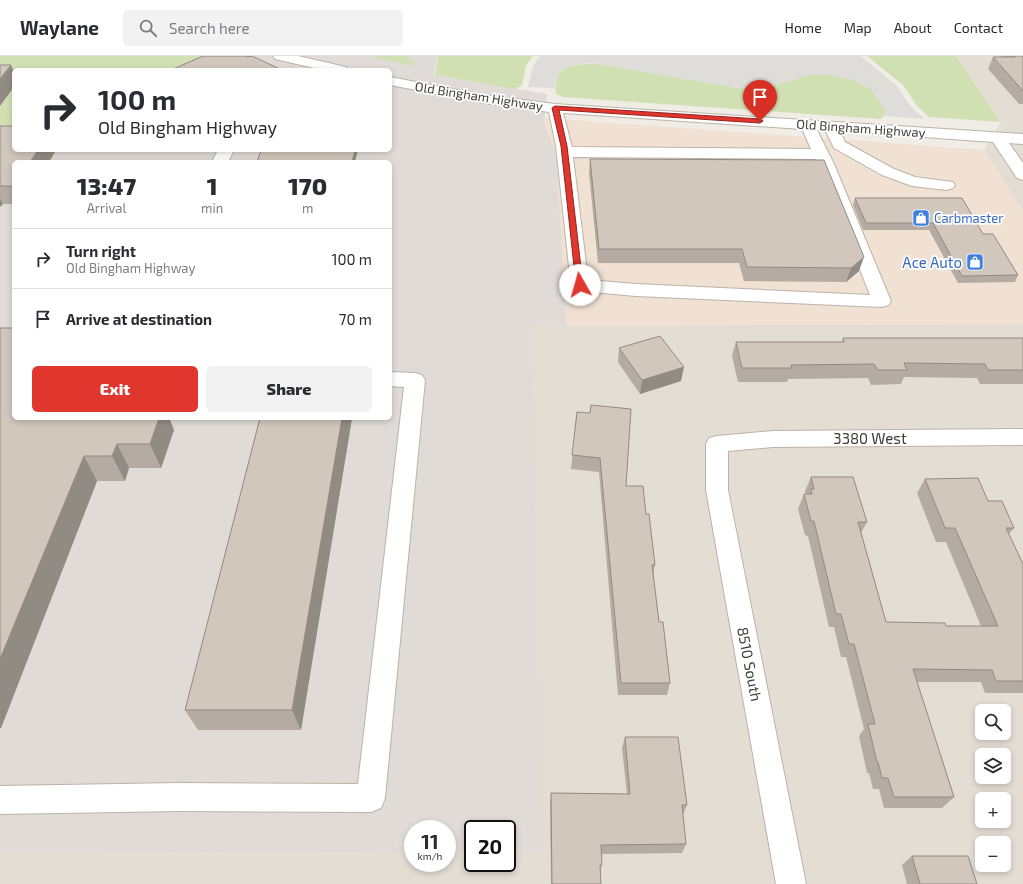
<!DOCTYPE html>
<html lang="en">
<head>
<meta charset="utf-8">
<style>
	:root { --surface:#fff; --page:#f2f2f3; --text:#2b2b33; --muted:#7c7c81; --line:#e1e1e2; --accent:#e0362d }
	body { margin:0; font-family:"Exo 2",sans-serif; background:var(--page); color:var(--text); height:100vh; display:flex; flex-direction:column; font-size:15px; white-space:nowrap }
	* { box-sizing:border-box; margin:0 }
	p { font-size:13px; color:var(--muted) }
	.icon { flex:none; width:22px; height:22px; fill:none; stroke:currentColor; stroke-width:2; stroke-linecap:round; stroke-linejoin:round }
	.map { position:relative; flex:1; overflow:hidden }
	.sheet { position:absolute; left:12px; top:104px; width:380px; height:260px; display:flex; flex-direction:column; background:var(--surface); border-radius:6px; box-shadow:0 2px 6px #0003 }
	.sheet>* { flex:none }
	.guide { position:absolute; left:12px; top:12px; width:380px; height:84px; border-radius:6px; box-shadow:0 2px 6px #0003; background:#fff; color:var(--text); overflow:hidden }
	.tools { position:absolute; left:975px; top:648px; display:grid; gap:8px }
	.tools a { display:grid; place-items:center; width:36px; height:36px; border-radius:6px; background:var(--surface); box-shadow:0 2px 6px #0003; font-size:20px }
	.speed { position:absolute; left:404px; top:764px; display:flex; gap:8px; font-size:20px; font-weight:700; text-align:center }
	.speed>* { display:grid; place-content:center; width:52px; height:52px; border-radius:50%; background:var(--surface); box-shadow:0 2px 6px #0003; line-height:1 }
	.speed small { font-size:10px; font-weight:400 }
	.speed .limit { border:2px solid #111; border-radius:6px; background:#fff; color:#111 }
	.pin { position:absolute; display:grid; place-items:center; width:34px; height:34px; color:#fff; margin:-41px -17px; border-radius:50% 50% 50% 0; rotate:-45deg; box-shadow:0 0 4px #0007 }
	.pin .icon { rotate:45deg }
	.me { position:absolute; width:44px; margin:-22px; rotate:353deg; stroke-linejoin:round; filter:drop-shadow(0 0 3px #0008) }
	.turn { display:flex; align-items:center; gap:14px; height:84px; padding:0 20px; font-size:18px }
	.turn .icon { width:52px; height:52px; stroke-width:2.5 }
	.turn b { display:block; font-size:28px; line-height:34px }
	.eta { display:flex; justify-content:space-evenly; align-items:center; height:68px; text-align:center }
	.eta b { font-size:24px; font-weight:800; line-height:28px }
	.cta { display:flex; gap:8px; margin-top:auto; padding:8px 20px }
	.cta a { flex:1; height:46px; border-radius:6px; background:var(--accent); color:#fff; font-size:16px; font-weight:800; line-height:46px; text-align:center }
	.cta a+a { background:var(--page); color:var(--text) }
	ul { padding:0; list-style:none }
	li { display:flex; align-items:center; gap:12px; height:60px; padding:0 20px; border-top:1px solid var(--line) }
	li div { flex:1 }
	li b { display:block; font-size:15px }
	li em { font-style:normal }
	header { display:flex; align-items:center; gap:24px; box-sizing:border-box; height:56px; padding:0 20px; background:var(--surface); border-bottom:1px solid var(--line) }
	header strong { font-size:19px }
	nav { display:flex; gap:22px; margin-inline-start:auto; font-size:14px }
	.search { width:280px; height:36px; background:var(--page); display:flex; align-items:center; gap:10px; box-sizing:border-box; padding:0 14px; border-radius:6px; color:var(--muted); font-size:15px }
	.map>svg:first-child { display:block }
	.residential { fill:#e4ddd4; fill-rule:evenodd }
	.commercial { fill:#f0e1d3 }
	.industrial { fill:#e0dbd7; fill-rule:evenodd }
	.green { fill:#d0e0b3 }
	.parking { fill:#dfddda }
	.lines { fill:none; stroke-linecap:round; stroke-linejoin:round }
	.minor-casing { stroke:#bbb3a9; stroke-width:2 }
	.minor { fill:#fff; fill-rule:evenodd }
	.wall { fill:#b4aba2 }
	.shaded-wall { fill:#928b84 }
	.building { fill:#d1c7bc; stroke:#928b84 }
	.route { fill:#e0362d; stroke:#92231d }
	.labels { text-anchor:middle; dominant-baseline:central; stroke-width:3.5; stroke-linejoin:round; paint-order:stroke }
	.far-street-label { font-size:13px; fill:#423c36; stroke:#fff }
	.far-shop-label { font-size:13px; fill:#366cbe; stroke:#fff; text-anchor:start }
	.shop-label { font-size:15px; fill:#366cbe; stroke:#fff; text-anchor:end }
	.street-label { font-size:15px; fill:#423c36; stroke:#fff }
</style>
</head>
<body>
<header>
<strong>Waylane</strong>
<div class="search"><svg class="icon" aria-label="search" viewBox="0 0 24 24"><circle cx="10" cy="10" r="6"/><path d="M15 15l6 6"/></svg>Search here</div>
<nav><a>Home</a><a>Map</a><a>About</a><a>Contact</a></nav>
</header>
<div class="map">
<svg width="1023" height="828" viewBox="0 0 1023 828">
	<rect width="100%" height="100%" fill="#f0ece6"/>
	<g class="residential">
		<path d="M 956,0 L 1023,0 L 1023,155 L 984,94 L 1001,66 Z"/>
		<path d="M 1023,268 L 1023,828 L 0,828 L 0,797 L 413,796 L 413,807 L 447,807 L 447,796 L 473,796 L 473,807 L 507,807 L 507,796 L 542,796 L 531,270 ZM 982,655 L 1004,655 L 1004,677 L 982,677 ZM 982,699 L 1004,699 L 1004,721 L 982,721 ZM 982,743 L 1004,743 L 1004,765 L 982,765 ZM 982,787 L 1004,787 L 1004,809 L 982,809 Z"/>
	</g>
	<path class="commercial" d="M 544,62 L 984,94 L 1023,155 L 1023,268 L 566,270 L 557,106 L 544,66 Z"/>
	<path class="industrial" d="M 0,0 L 437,0 L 434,19 L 547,38 L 544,67 L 553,90 L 557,106 L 566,270 L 531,270 L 543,796 L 507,796 L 507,773 L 473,773 L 473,796 L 447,796 L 447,773 L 413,773 L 413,796 L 0,797 ZM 14,14 L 390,14 L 390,94 L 14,94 ZM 14,106 L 390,106 L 390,362 L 14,362 Z"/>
	<g class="green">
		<path d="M 0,0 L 221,0 L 200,14 L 14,14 L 14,24 L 0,25 Z"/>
		<path d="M 376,0 L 405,0 L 416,6 L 413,10 L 374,2 Z"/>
		<path d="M 438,0 L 533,0 L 526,9 L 522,29 L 516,33 L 435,19 Z"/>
		<path d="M 867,0 L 956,0 L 1001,66 L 929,61 L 918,51 L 903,29 Z"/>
		<path d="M 585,8 L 598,8 L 756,35 L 802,21 L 810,19 L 831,19 L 854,24 L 870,32 L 886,55 L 884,60 L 880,63 L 563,41 L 556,38 C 555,35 556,32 556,29 C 558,11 569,10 585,8 Z"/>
		<path d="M 14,31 L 14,80 L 0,72 L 0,51 Z"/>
	</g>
	<path class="parking" d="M 540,0 L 861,0 L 896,29 L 911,51 L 925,63 L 884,60 L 886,55 L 870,32 L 854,24 L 831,19 L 810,19 L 802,21 L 756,35 L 592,7 L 576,9 L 563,13 L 557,21 L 555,32 L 528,31 L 533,10 Z"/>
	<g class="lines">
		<defs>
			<g id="minor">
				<path d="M 273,0 L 298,0 L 346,11 L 348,14 L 323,14 L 275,3 Z"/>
				<path d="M 390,21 L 484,39 L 555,48 L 1023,78 L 1023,88 L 1009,87 L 1023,107 L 1023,124 L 1017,122 L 993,86 L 840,75 L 845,86 L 894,113 L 915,121 L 953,126 L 955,129 L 953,132 L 947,134 L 912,130 L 882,119 L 834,92 L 825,74 L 817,74 L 834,108 L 891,245 L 889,249 L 882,251 L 636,240 L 580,235 L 574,233 L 571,229 L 556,90 L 549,56 L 484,47 L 390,29 ZM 563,57 L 802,73 L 811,93 L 572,91 ZM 573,101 L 816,103 L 870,239 L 636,228 L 588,224 Z"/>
				<path d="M 218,94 L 234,94 L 228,106 L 212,106 Z"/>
				<path d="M 390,316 L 415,317 L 422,319 L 425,324 L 385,742 L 381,752 L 371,756 L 180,755 L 0,758 L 0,730 L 180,727 L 358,728 L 404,331 L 390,330 Z"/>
				<path d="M 1023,373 L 1023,389 L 773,391 L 728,395 L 728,434 L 806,828 L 776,828 L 706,434 L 706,388 L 709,382 L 717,380 L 773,375 Z"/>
			</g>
		</defs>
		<use href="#minor" class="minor-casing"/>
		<use href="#minor" class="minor"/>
	</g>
	<g class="wall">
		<path d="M 1001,0 L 1023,0 L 1023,48 L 1019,48 L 988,13 L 993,1 L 1002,1 Z"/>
		<path d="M 0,70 L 14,94 L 56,94 L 49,106 L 14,106 L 14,148 L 3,148 L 0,151 Z"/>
		<path d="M 590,103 L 859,215 L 846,226 L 744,225 L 739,207 L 598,207 L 589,117 Z"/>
		<path d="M 855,142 L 983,178 L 1018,219 L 1015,226 L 958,227 L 929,174 L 863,174 L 853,149 Z"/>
		<path d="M 0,272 L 14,362 L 169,362 L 174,374 L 161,412 L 129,412 L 125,425 L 97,425 L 1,672 L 0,672 Z"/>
		<path d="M 843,282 L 1023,282 L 1023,328 L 980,328 L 977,322 L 904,321 L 901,328 L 871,329 L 868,322 L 788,323 L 787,326 L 738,326 L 732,300 L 736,286 L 842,286 Z"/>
		<path d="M 619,292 L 681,325 L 640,338 L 618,306 Z"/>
		<path d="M 577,356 L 626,430 L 646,458 L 655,509 L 653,519 L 659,566 L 670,627 L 667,639 L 618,639 L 599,416 L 571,413 Z"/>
		<path d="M 260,362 L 352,362 L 301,674 L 198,674 L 185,654 Z"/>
		<path d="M 811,421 L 867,466 L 861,477 L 886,566 L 946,570 L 981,570 L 946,486 L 936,486 L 917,437 L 925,423 L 988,445 L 1014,472 L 1009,478 L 1023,508 L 1023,637 L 985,637 L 981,626 L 917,626 L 954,741 L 942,752 L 884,752 L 879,733 L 873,733 L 869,717 L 867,717 L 859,680 L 864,673 L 846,601 L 841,601 L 834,571 L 829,571 L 808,480 L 805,479 L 798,453 L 804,438 L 806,438 L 805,435 Z"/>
		<path d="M 625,681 L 687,749 L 683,759 L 686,788 L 682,797 L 601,798 L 602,809 L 600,816 L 601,828 L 551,828 L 550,747 L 551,737 L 627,738 L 622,692 Z"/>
		<path d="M 912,800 L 977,828 L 907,828 L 902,809 Z"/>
	</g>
	<g class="shaded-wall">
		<path d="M 11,9 L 14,16 L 14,31 L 0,50 L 0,23 Z"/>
		<path d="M 38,94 L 56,94 L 49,106 L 30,106 Z"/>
		<path d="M 355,94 L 358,94 L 355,106 L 352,106 Z"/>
		<path d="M 0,143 L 3,148 L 0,151 Z"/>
		<path d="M 864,201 L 859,215 L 846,226 L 851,212 Z"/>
		<path d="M 684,311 L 681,325 L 640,338 L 642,324 Z"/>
		<path d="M 159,362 L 169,362 L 174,374 L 161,412 L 150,388 Z"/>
		<path d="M 342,362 L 352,362 L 301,674 L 292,654 Z"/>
		<path d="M 117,388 L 129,412 L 125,425 L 112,400 Z"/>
		<path d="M 84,400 L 97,425 L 1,672 L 0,672 L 0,603 Z"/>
	</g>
	<g class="building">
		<path d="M 203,0 L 246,0 L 247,1 L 252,0 L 282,14 L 171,14 Z"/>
		<path d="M 1014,0 L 1023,0 L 1023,35 L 993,1 L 1015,1 Z"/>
		<path d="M 0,9 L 11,9 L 0,23 Z"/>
		<path d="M 0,70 L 14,70 L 14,94 L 38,94 L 30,106 L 14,106 L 14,130 L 0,130 Z"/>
		<path d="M 261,94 L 355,94 L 352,106 L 257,106 Z"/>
		<path d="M 590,103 L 824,104 L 864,201 L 851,212 L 747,211 L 742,193 L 599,193 Z"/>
		<path d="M 855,142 L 962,142 L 983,178 L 993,178 L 1018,219 L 962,220 L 933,167 L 866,167 Z"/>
		<path d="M 0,272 L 14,272 L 14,362 L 159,362 L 150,388 L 117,388 L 112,400 L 84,400 L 0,603 Z"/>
		<path d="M 660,280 L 684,311 L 642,324 L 619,292 Z"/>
		<path d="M 843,282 L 1023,282 L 1023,314 L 988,314 L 985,308 L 904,307 L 907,314 L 878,314 L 874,308 L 791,309 L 792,312 L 742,312 L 736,286 L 844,286 Z"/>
		<path d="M 591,349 L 631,353 L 626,430 L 643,430 L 646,458 L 649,458 L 655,509 L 652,509 L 659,566 L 663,566 L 670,627 L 621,627 L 600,402 L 572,399 L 577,356 L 590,357 Z"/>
		<path d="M 260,362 L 342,362 L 292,654 L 185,654 Z"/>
		<path d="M 811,421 L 853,421 L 867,466 L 858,466 L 886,566 L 945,567 L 946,570 L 998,570 L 955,472 L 945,472 L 925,423 L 978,422 L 988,445 L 1002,445 L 1014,472 L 1006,472 L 1023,508 L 1023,625 L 996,625 L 992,614 L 913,613 L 954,741 L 894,741 L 888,722 L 882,722 L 878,706 L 877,706 L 868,668 L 875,668 L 854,588 L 849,588 L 841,558 L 836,558 L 814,465 L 811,465 L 804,438 L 812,438 L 811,433 L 814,433 Z"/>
		<path d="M 625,681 L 678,681 L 687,749 L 682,749 L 686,788 L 601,789 L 602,809 L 600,809 L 601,828 L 552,828 L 551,737 L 630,738 Z"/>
		<path d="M 912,800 L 968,800 L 977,828 L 920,828 Z"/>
	</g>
	<path class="route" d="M 555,50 L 760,63 L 763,65 L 760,67 L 559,54 L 567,90 L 583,229 L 580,231 L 576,229 L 561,90 L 552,52 Z"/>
	<defs>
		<symbol id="shop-square" viewBox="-11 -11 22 22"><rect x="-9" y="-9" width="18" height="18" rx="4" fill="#3f7fe0" stroke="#fff"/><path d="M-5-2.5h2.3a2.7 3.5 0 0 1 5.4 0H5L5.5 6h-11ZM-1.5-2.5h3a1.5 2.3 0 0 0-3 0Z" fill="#fff"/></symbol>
	</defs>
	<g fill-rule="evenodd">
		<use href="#shop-square" x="911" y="152" width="20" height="20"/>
		<use href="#shop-square" x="965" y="196" width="20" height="20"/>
	</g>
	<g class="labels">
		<g class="far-street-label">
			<text transform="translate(479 40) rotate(9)">Old Bingham Highway</text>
			<text transform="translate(861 72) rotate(4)">Old Bingham Highway</text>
		</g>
		<g class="far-shop-label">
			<text x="934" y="162">Carbmaster</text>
		</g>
		<g class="shop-label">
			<text x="962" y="206">Ace Auto</text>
		</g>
		<g class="street-label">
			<text x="870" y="382">3380 West</text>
			<text transform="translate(750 608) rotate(79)">8510 South</text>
		</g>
	</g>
</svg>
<div class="tools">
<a><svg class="icon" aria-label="search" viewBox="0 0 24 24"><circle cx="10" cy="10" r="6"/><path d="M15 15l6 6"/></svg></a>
<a><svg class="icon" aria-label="layers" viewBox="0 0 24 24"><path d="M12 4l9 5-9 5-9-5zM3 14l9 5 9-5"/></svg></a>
<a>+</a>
<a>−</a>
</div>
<div class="speed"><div>11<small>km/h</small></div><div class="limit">20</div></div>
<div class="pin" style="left:760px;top:65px;background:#d93025"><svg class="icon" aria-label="arrive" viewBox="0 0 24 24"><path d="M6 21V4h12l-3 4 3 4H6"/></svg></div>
<svg class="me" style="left:580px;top:229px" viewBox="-20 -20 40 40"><circle r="19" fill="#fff"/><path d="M0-13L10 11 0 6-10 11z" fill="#e0362d"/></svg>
<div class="guide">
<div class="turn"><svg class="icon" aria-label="right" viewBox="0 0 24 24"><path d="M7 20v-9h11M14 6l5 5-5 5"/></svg><div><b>100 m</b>Old Bingham Highway</div></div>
</div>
<section class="sheet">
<div class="eta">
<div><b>13:47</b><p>Arrival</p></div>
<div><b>1</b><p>min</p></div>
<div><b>170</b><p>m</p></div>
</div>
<ul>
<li><svg class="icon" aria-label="right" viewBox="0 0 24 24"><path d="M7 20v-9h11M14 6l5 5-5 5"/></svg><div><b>Turn right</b><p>Old Bingham Highway</p></div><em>100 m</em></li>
<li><svg class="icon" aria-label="arrive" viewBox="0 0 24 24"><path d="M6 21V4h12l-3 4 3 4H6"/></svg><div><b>Arrive at destination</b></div><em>70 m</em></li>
</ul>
<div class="cta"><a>Exit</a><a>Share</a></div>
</section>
</div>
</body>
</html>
